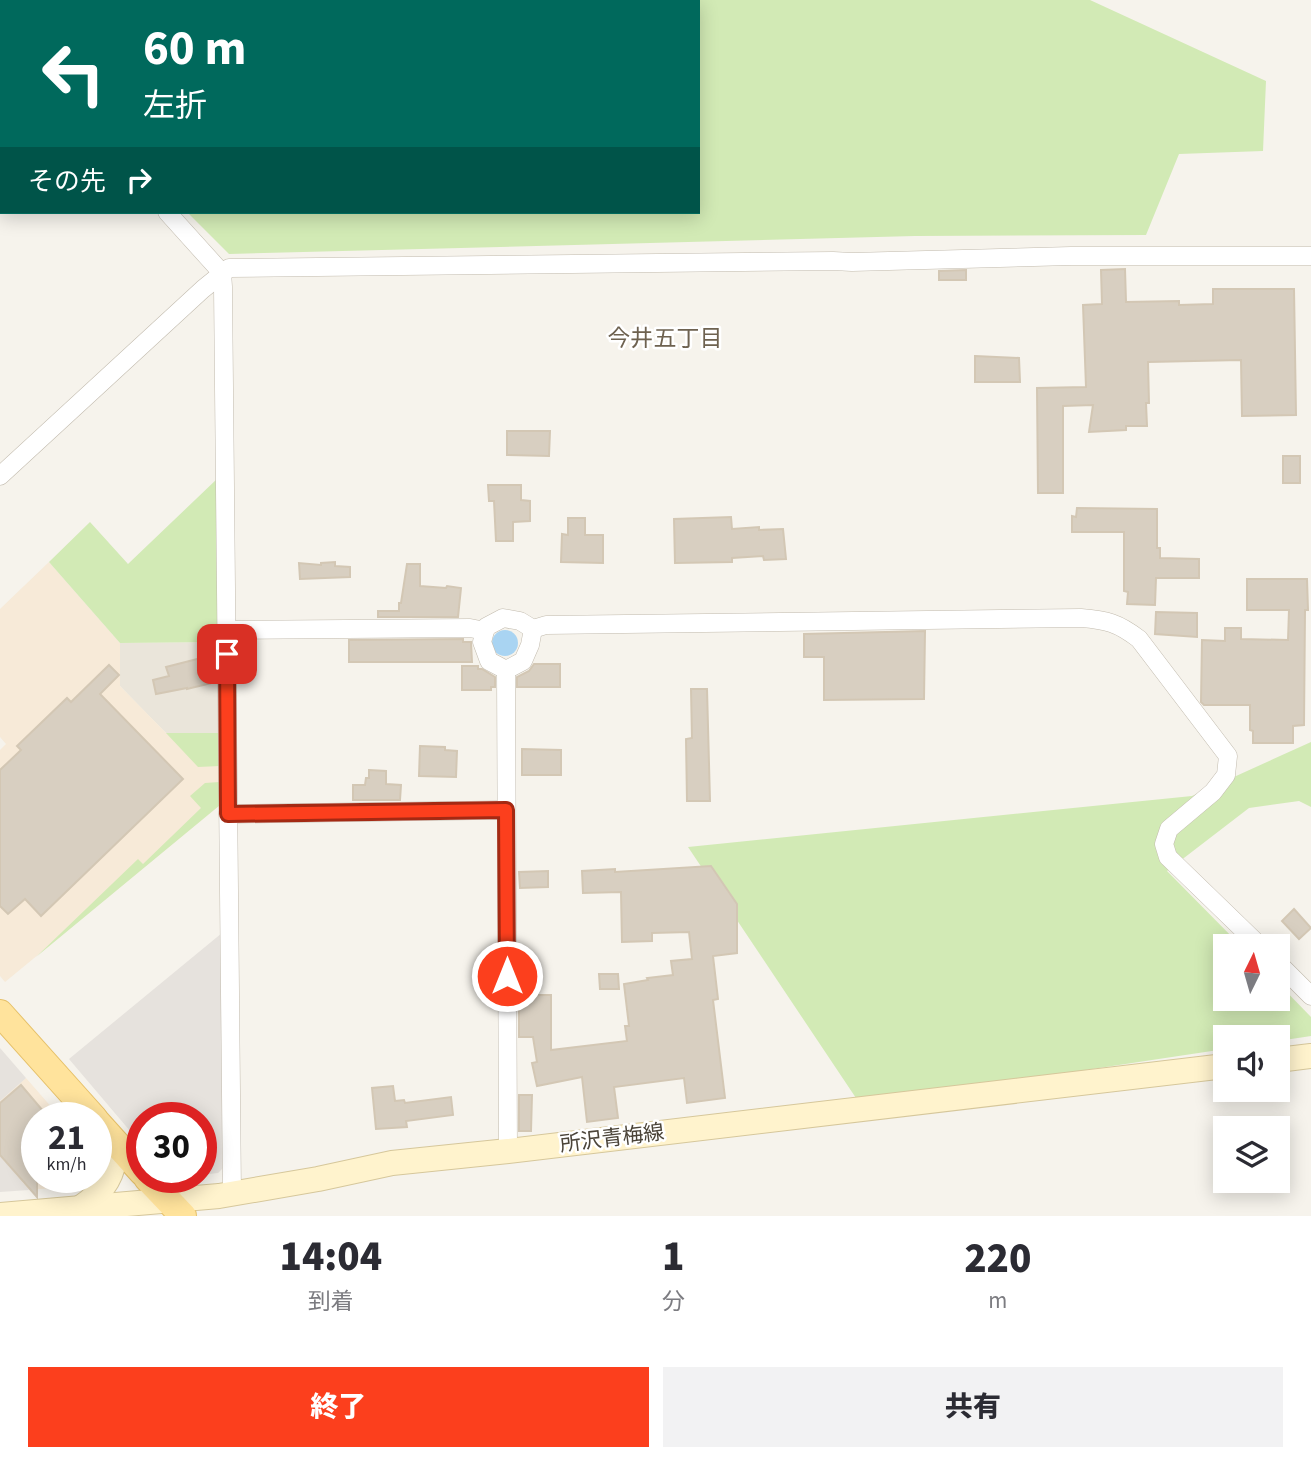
<!DOCTYPE html>
<html lang="ja">
<head>
<meta charset="utf-8">
<style>
	:root { --surface:#fff; --page:#f2f2f3; --text:#2b2b33; --muted:#7c7c81; --accent:#fc3f1d }
	body { margin:0; font-family:"Source Sans 3","Noto Sans JP",sans-serif; background:var(--page); color:var(--text); height:100vh; display:flex; flex-direction:column; font-size:26px; white-space:nowrap }
	* { box-sizing:border-box; margin:0 }
	p { font-size:23px; color:var(--muted) }
	.icon { flex:none; width:38px; height:38px; fill:none; stroke:currentColor; stroke-width:2; stroke-linecap:round; stroke-linejoin:round }
	.map { position:relative; height:1216px; overflow:hidden }
	.panel { display:flex; flex-direction:column; background:var(--surface); flex:1 }
	.panel>* { flex:none }
	.guide { position:absolute; left:0px; top:0px; width:700px; height:214px; box-shadow:0 4px 18px #0003; background:#00695c; color:#fff; overflow:hidden }
	.needle { width:46px; rotate:5deg }
	.controls { position:absolute; left:1213px; top:934px; display:grid; gap:14px }
	.controls a { display:grid; place-items:center; width:77px; height:77px; border-radius:0px; background:var(--surface); box-shadow:0 4px 18px #0003; font-size:35px }
	.speed { position:absolute; left:21px; top:1102px; display:flex; gap:14px; font-size:35px; font-weight:700; text-align:center }
	.speed>* { display:grid; place-content:center; width:91px; height:91px; border-radius:50%; background:var(--surface); box-shadow:0 4px 18px #0003; line-height:1 }
	.speed small { font-size:18px; font-weight:400 }
	.speed .limit { border:10px solid #d22; background:#fff; color:#111 }
	.pin { position:absolute; display:grid; place-items:center; width:60px; height:60px; color:#fff; margin:-30px; border-radius:14px; box-shadow:0 4px 10px #0006 }
	.me { position:absolute; width:77px; margin:-38px; rotate:0deg; stroke-linejoin:round; filter:drop-shadow(0 0 5px #0008) }
	.turn { display:flex; align-items:center; gap:24px; height:147px; padding:0 28px; font-size:32px }
	.turn .icon { width:91px; height:91px; stroke-width:2.5 }
	.turn b { display:block; font-size:49px; line-height:60px }
	.then { display:flex; align-items:center; height:66px; padding:0 28px; background:#0003; gap:14px; font-size:26px }
	.eta { display:flex; justify-content:space-evenly; align-items:center; height:119px; text-align:center }
	.eta b { font-size:42px; font-weight:800; line-height:49px }
	.action { display:flex; gap:14px; margin-top:auto; padding:14px 28px }
	.action a { flex:1; height:80px; border-radius:0px; background:var(--accent); color:#fff; font-size:28px; font-weight:800; line-height:80px; text-align:center }
	.action a+a { background:var(--page); color:var(--text) }
	.map>svg:first-child { display:block }
	.residential { fill:#eae5da }
	.commercial { fill:#f7ead8 }
	.industrial { fill:#e6e2dd }
	.green { fill:#d2eab5 }
	.water { fill:#a9d4f2 }
	.building { fill:#d8cfc1; stroke:#d3c7b4; stroke-width:2 }
	.lines { fill:none; stroke-linecap:round; stroke-linejoin:round }
	.street-casing { stroke:#c2bbae; stroke-width:19 }
	.secondary-casing { stroke:#d6c79b; stroke-width:26 }
	.primary-casing { stroke:#e6c16a; stroke-width:28 }
	.street { stroke:#fff; stroke-width:18 }
	.secondary { stroke:#fff3cd; stroke-width:24 }
	.primary { stroke:#ffe39c; stroke-width:26 }
	.route-casing { stroke:#a42913; stroke-width:18 }
	.route { stroke:#fc3f1d; stroke-width:12 }
	.labels { text-anchor:middle; dominant-baseline:central; stroke-width:5; stroke-linejoin:round; paint-order:stroke }
	.street-label { font-size:21px; fill:#4b4439; stroke:#fff }
	.neighbourhood-label { font-size:23px; fill:#6e6250; stroke:#fff }
</style>
</head>
<body>
<div class="map">
<svg width="1311" height="1216" viewBox="0 0 1311 1216">
	<rect width="100%" height="100%" fill="#f6f3ec"/>
	<path class="residential" d="M 219,642 L 220,733 L 166,733 L 120,686 L 120,643 Z"/>
	<g class="commercial">
		<path d="M 49,562 L 120,643 L 120,686 L 166,733 L 220,733 L 220,805 L 5,982 L 0,976 L 0,750 L 6,744 L 0,737 L 0,609 Z"/>
		<path d="M 26,1078 L 61,1118 L 37,1118 L 37,1178 L 90,1178 L 87,1185 L 29,1190 L 0,1156 L 0,1101 Z"/>
	</g>
	<g class="industrial">
		<path d="M 222,933 L 224,1167 L 218,1173 L 201,1175 L 201,1118 L 142,1118 L 142,1145 L 69,1059 Z"/>
		<path d="M 0,1048 L 26,1078 L 0,1101 Z"/>
		<path d="M 0,1156 L 29,1190 L 0,1192 Z"/>
	</g>
	<g class="green">
		<path d="M 365,0 L 1090,0 L 1266,81 L 1263,151 L 1179,154 L 1146,235 L 915,236 L 229,254 L 187,212 L 698,212 L 698,2 L 365,2 Z"/>
		<path d="M 218,478 L 219,642 L 120,643 L 49,562 L 90,522 L 128,564 Z"/>
		<path d="M 166,733 L 220,733 L 220,766 L 198,767 Z"/>
		<path d="M 1311,742 L 1311,807 L 1299,801 L 1249,808 L 1167,871 L 1242,947 L 1225,947 L 1225,999 L 1278,999 L 1278,983 L 1311,1017 L 1311,1036 L 1278,1041 L 1278,1038 L 1225,1038 L 1225,1049 L 860,1104 L 688,847 L 1192,796 Z"/>
		<path d="M 219,782 L 220,784 L 220,805 L 36,957 L 138,859 L 143,864 L 201,808 L 190,796 L 205,783 Z"/>
	</g>
	<circle class="water" cx="505" cy="643" r="13"/>
	<g class="building">
		<path d="M 1125,269 L 1126,302 L 1179,301 L 1179,305 L 1213,304 L 1213,289 L 1294,289 L 1296,415 L 1242,416 L 1241,360 L 1148,362 L 1149,403 L 1146,403 L 1147,426 L 1126,426 L 1126,430 L 1089,432 L 1093,405 L 1063,406 L 1063,493 L 1038,493 L 1037,388 L 1086,387 L 1083,305 L 1102,304 L 1101,270 Z"/>
		<path d="M 966,270 L 966,280 L 939,280 L 939,271 Z"/>
		<path d="M 975,356 L 1019,358 L 1020,382 L 975,382 Z"/>
		<path d="M 507,431 L 550,431 L 549,456 L 507,455 Z"/>
		<rect x="1283" y="456" width="17" height="27"/>
		<path d="M 488,485 L 521,485 L 521,500 L 530,501 L 530,521 L 513,522 L 513,541 L 496,541 L 494,501 L 489,501 Z"/>
		<path d="M 1077,508 L 1157,509 L 1157,548 L 1160,548 L 1160,558 L 1199,559 L 1199,578 L 1156,578 L 1155,605 L 1127,604 L 1128,592 L 1124,591 L 1124,532 L 1072,532 L 1072,516 L 1076,517 Z"/>
		<path d="M 731,517 L 732,529 L 759,527 L 759,530 L 783,529 L 786,559 L 764,560 L 763,556 L 732,558 L 732,562 L 675,563 L 674,519 Z"/>
		<path d="M 568,518 L 585,518 L 585,535 L 603,535 L 603,563 L 561,562 L 562,534 L 568,535 Z"/>
		<path d="M 335,562 L 335,566 L 350,567 L 350,577 L 300,579 L 299,563 L 321,565 L 321,563 Z"/>
		<path d="M 407,564 L 420,564 L 420,586 L 446,588 L 447,586 L 461,588 L 458,617 L 378,617 L 378,611 L 399,611 L 399,603 L 401,603 Z"/>
		<path d="M 1247,579 L 1307,579 L 1308,610 L 1305,610 L 1304,725 L 1293,726 L 1293,743 L 1253,743 L 1253,731 L 1250,730 L 1250,705 L 1204,705 L 1201,702 L 1202,640 L 1225,641 L 1225,628 L 1241,628 L 1241,639 L 1288,640 L 1289,610 L 1247,610 Z"/>
		<path d="M 1156,612 L 1197,613 L 1197,637 L 1155,634 Z"/>
		<path d="M 925,631 L 924,699 L 824,700 L 824,657 L 804,657 L 804,634 Z"/>
		<path d="M 463,639 L 463,642 L 471,642 L 472,662 L 349,662 L 349,640 Z"/>
		<path d="M 213,655 L 215,664 L 216,682 L 187,689 L 187,688 L 156,694 L 153,680 L 169,676 L 166,667 Z"/>
		<path d="M 534,664 L 560,664 L 560,687 L 517,687 L 517,677 L 529,671 Z"/>
		<path d="M 109,665 L 119,675 L 100,694 L 183,779 L 41,916 L 25,899 L 8,914 L 0,906 L 0,770 L 21,750 L 17,746 L 67,698 L 71,702 Z"/>
		<path d="M 462,666 L 478,666 L 478,669 L 482,669 L 495,677 L 495,687 L 491,687 L 491,690 L 462,690 Z"/>
		<path d="M 691,689 L 707,689 L 710,801 L 687,801 L 686,739 L 692,738 Z"/>
		<path d="M 420,746 L 445,747 L 445,750 L 457,751 L 456,777 L 419,776 Z"/>
		<path d="M 522,749 L 561,750 L 561,775 L 522,775 Z"/>
		<path d="M 369,770 L 386,771 L 386,784 L 401,785 L 400,800 L 353,800 L 353,785 L 365,785 L 366,778 L 369,778 Z"/>
		<path d="M 711,866 L 737,904 L 737,953 L 713,956 L 718,999 L 713,1000 L 725,1098 L 687,1103 L 684,1078 L 614,1087 L 618,1118 L 587,1122 L 582,1077 L 537,1086 L 532,1063 L 537,1062 L 533,1037 L 519,1037 L 519,995 L 551,995 L 551,1050 L 627,1041 L 625,1026 L 629,1026 L 624,984 L 648,980 L 647,978 L 673,975 L 671,961 L 692,959 L 689,932 L 652,933 L 652,941 L 622,942 L 621,892 L 583,893 L 582,871 L 615,869 L 615,872 Z"/>
		<path d="M 548,871 L 548,887 L 520,888 L 519,872 Z"/>
		<path d="M 1294,909 L 1311,928 L 1299,939 L 1282,921 Z"/>
		<path d="M 599,974 L 618,974 L 619,989 L 600,989 Z"/>
		<path d="M 21,1085 L 49,1118 L 37,1118 L 37,1197 L 0,1155 L 0,1103 Z"/>
		<path d="M 393,1086 L 395,1101 L 404,1100 L 405,1103 L 451,1097 L 453,1115 L 406,1121 L 407,1127 L 376,1129 L 372,1088 Z"/>
		<path d="M 519,1095 L 532,1095 L 531,1131 L 519,1131 Z"/>
	</g>
	<g class="lines">
		<defs>
			<g id="street">
				<path d="M 0,31 L 2,33"/>
				<path d="M 167,212 L 222,273 L 223,287 L 232,1193"/>
				<path d="M 0,476 L 203,289 L 229,268 L 833,261 L 852,262 L 1071,256 L 1311,256"/>
				<path d="M 503,618 L 520,621 L 533,629 L 530,645 L 523,661 L 506,670 L 489,661 L 482,642 L 486,627 Z"/>
				<path d="M 533,629 L 546,625 L 1081,618 C 1107,620 1118,623 1139,639 L 1228,756 L 1226,775 L 1213,792 L 1169,829 L 1164,844 L 1168,857 L 1261,947"/>
				<path d="M 227,630 L 470,628 L 485,631"/>
				<path d="M 506,670 L 508,1151"/>
				<path d="M 228,814 L 506,810"/>
				<path d="M 1278,963 L 1311,996"/>
			</g>
			<g id="secondary">
				<path d="M 1278,1060 L 1311,1056"/>
				<path d="M 80,1208 C 104,1192 119,1171 113,1140"/>
				<path d="M 0,1215 L 219,1196 L 318,1179 L 392,1163 L 508,1151 L 1225,1066"/>
			</g>
			<g id="primary">
				<path d="M 0,1013 L 94,1118"/>
				<path d="M 96,1121 L 142,1172"/>
				<path d="M 147,1178 L 183,1216"/>
			</g>
		</defs>
		<use href="#street" class="street-casing"/>
		<use href="#secondary" class="secondary-casing"/>
		<use href="#primary" class="primary-casing"/>
		<use href="#street" class="street"/>
		<use href="#secondary" class="secondary"/>
		<use href="#primary" class="primary"/>
	</g>
	<g class="lines">
		<defs>
			<path id="route" d="M 227,654 L 228,814 L 506,810 L 507,976"/>
		</defs>
		<use href="#route" class="route-casing"/>
		<use href="#route" class="route"/>
	</g>
	<g class="labels">
		<g class="street-label">
			<text transform="translate(612 1138) rotate(-7)">所沢青梅線</text>
		</g>
		<g class="neighbourhood-label">
			<text x="665" y="338">今井五丁目</text>
		</g>
	</g>
</svg>
<div class="controls">
<a><svg class="needle" viewBox="-14 -14 28 28"><path d="M0-13l5 13h-10z" fill="#e53935"/><path d="M0 13l5-13h-10z" fill="#7c7c81"/></svg></a>
<a><svg class="icon" aria-label="sound" viewBox="0 0 24 24"><path d="M4 9h4l5-4v14l-5-4H4zM17 9q2 3 0 6"/></svg></a>
<a><svg class="icon" aria-label="layers" viewBox="0 0 24 24"><path d="M12 4l9 5-9 5-9-5zM3 14l9 5 9-5"/></svg></a>
</div>
<div class="speed"><div>21<small>km/h</small></div><div class="limit">30</div></div>
<div class="pin" style="left:227px;top:654px;background:#d93025"><svg class="icon" aria-label="arrive" viewBox="0 0 24 24"><path d="M6 21V4h12l-3 4 3 4H6"/></svg></div>
<svg class="me" style="left:507px;top:976px" viewBox="-20 -20 40 40"><circle r="17" fill="#fc3f1d" stroke="#fff" stroke-width="3"/><path d="M0-11L8 9 0 5-8 9z" fill="#fff"/></svg>
<div class="guide">
<div class="turn"><svg class="icon" aria-label="left" viewBox="0 0 24 24"><path d="M17 20v-9H6M10 6l-5 5 5 5"/></svg><div><b>60 m</b>左折</div></div>
<div class="then">その先<svg class="icon" aria-label="right" viewBox="0 0 24 24"><path d="M7 20v-9h11M14 6l5 5-5 5"/></svg></div>
</div>
</div>
<section class="panel">
<div class="eta">
<div><b>14:04</b><p>到着</p></div>
<div><b>1</b><p>分</p></div>
<div><b>220</b><p>m</p></div>
</div>
<div class="action"><a>終了</a><a>共有</a></div>
</section>
</body>
</html>
